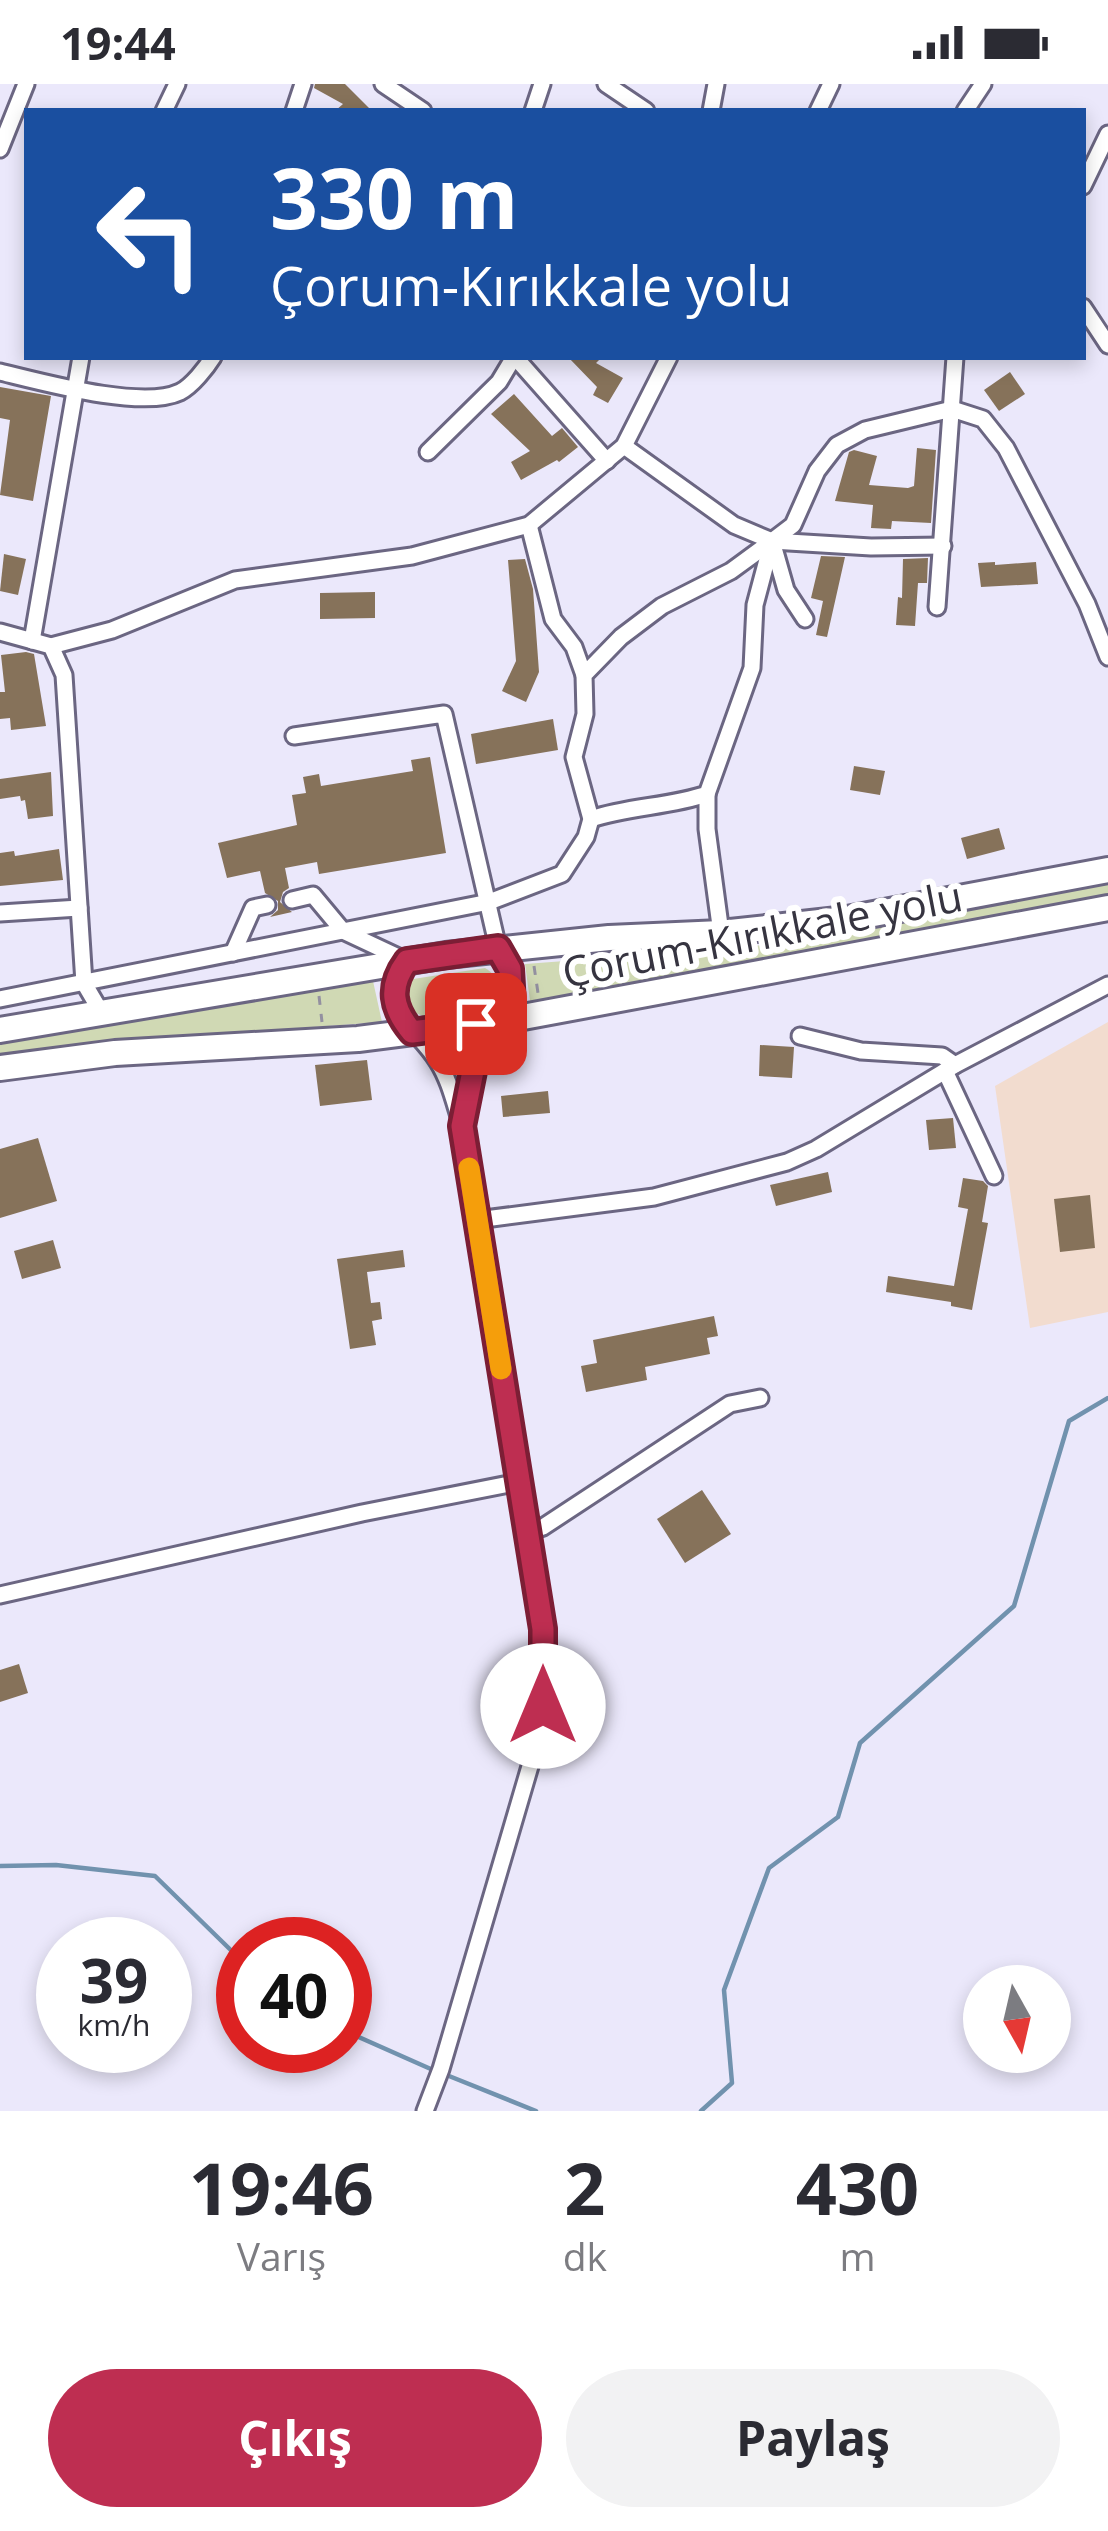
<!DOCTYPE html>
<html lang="tr">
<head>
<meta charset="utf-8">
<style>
	:root { --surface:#fff; --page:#f2f2f3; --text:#2b2b33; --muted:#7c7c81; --accent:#be2e51 }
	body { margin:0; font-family:"Open Sans",sans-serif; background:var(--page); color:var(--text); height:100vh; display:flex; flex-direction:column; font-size:45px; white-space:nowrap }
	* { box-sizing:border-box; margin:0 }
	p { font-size:39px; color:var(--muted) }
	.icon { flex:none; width:66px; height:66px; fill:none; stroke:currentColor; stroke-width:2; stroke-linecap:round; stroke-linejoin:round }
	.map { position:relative; height:2027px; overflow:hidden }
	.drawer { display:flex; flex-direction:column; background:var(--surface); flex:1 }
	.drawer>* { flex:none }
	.guide { position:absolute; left:24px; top:24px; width:1062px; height:252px; border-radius:0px; box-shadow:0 6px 18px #0003; background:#1a4fa0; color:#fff; overflow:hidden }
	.needle { width:78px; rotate:172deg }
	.fabs { position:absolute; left:963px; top:1881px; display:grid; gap:24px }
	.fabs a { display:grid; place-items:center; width:108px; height:108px; border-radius:50%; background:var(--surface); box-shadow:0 6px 18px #0003; font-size:60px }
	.speed { position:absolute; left:36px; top:1833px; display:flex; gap:24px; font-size:60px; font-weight:700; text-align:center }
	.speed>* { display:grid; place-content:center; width:156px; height:156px; border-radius:50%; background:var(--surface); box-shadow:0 6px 18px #0003; line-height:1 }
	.speed small { font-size:30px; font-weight:400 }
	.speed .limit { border:18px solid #d22; background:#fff; color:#111 }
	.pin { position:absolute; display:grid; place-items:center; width:102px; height:102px; color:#fff; margin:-51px; border-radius:24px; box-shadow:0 6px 18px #0006 }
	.me { position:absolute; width:132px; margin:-66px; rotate:0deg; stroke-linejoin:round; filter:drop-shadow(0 0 9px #0008) }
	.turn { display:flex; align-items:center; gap:42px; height:252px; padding:0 48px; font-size:54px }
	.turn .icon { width:156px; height:156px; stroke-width:2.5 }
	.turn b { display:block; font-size:84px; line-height:102px }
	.eta { display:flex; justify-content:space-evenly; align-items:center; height:204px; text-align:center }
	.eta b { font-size:72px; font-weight:700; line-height:84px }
	.action { display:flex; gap:24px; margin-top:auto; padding:24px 48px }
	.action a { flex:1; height:138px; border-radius:72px; background:var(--accent); color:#fff; font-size:48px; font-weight:700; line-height:138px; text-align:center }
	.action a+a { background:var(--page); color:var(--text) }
	.status { display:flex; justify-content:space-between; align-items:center; height:84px; padding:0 60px; background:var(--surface); direction:ltr }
	.status svg { height:33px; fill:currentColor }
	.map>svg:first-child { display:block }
	.commercial { fill:#f2dccf }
	.green { fill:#d0d9b4 }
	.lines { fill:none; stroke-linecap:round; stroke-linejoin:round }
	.stream { stroke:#7192ae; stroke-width:4.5 }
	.building { fill:#86725a }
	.minor-casing { stroke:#6b6682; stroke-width:21 }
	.highway-casing { stroke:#6b6682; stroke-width:30 }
	.path { stroke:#9390a0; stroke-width:3; stroke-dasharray:9 9; stroke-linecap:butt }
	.minor { stroke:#fff; stroke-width:15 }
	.highway { stroke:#fff; stroke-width:24 }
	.route-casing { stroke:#7c1e35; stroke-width:30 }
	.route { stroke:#be2e51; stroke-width:21 }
	.slow { stroke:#f59e0b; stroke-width:21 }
	.labels { text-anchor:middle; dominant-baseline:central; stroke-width:12; stroke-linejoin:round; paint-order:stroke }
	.street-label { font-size:42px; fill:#363440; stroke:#fff }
</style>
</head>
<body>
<div class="status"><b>19:44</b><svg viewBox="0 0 49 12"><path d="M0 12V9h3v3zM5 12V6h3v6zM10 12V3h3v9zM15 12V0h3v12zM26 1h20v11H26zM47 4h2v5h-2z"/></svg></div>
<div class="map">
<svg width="1108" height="2027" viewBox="0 0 1108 2027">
	<rect width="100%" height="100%" fill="#ebe8fb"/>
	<path class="commercial" d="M 1108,938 L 1108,1228 L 1030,1244 L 995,1002 Z"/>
	<g class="green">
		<path d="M 1108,799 L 1108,811 L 530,917 L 525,880 L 738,864 L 801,856 Z"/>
		<path d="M 485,884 C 499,891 500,910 490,922 L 425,933 L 411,927 L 405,912 L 413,895 Z"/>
		<path d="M 373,897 L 382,938 L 129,957 L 0,974 L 0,960 Z"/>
	</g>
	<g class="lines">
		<g class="stream">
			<path d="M 0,1782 L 56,1781 L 155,1792 L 243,1878"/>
			<path d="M 345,1947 L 433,1986"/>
			<path d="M 444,1990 L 536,2027"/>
			<path d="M 701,2027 L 732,1999 L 724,1906 L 769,1784 L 838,1733 L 860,1659 L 1014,1522 L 1069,1337 L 1108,1314"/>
		</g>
	</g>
	<g class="building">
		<path d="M 315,0 L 345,0 L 372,27 L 335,27 L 343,20 L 314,4 Z"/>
		<path d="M 568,273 L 602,273 L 596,279 L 623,294 L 608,319 L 593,311 L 597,303 Z"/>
		<path d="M 1010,288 L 1025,310 L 999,327 L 984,306 Z"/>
		<path d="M 0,303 L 51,312 L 33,417 L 0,411 L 10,336 L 0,334 Z"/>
		<path d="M 514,310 L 552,352 L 562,344 L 578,363 L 559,378 L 557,376 L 521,396 L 511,378 L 530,367 L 491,330 Z"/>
		<path d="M 917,364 L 936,366 L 931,439 L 892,437 L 891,445 L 871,444 L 873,421 L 835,417 L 849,368 L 854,366 L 877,372 L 869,401 L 908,404 L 914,402 Z"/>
		<path d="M 4,470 L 26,475 L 18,511 L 0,507 Z"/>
		<path d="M 821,472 L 845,473 L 827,553 L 816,551 L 823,517 L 811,514 Z"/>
		<path d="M 928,474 L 927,499 L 918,499 L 915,542 L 896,541 L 898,513 L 902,514 L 903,475 Z"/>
		<path d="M 525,475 L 533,505 L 539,588 L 526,618 L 502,607 L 516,577 L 508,476 Z"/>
		<path d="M 995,478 L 995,481 L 1036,478 L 1038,500 L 981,503 L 978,479 Z"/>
		<path d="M 375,508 L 375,534 L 320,535 L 320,509 Z"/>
		<path d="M 26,568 L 34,570 L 46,642 L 11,646 L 10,634 L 0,635 L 0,608 L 5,608 L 1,571 Z"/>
		<path d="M 553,635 L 558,666 L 476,680 L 471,650 Z"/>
		<path d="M 430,673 L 446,769 L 319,790 L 317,778 L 285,784 L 289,804 L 283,808 L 280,818 L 292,828 L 270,833 L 278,826 L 278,817 L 265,809 L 260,787 L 227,794 L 218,759 L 297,741 L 292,711 L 306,709 L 303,693 L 319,690 L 321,702 L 413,687 L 411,676 Z"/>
		<path d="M 854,682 L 885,687 L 880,711 L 850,706 Z"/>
		<path d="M 51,688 L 53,732 L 28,735 L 25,716 L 21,717 L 20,712 L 0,715 L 0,695 Z"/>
		<path d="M 999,744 L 1005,765 L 967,775 L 961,754 Z"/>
		<path d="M 59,765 L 63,796 L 0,802 L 0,769 L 14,767 L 15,772 Z"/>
		<path d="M 760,961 L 794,963 L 792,994 L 759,992 Z"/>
		<path d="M 367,976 L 372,1016 L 320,1022 L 315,981 Z"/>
		<path d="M 548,1007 L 550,1029 L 503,1033 L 501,1012 Z"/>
		<path d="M 953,1034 L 956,1064 L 929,1066 L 926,1036 Z"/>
		<path d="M 38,1054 L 57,1117 L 0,1134 L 0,1065 Z"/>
		<path d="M 828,1088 L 832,1108 L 776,1122 L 770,1101 Z"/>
		<path d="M 963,1094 L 983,1097 L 988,1102 L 982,1138 L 988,1139 L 972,1226 L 951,1222 L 951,1218 L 886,1208 L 888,1192 L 954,1202 L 968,1125 L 958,1123 Z"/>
		<path d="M 1090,1111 L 1095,1164 L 1060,1168 L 1054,1115 Z"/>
		<path d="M 53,1156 L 61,1184 L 22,1195 L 14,1167 Z"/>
		<path d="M 403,1166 L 405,1183 L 367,1188 L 371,1219 L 380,1218 L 382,1235 L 372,1237 L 376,1261 L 350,1265 L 337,1175 Z"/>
		<path d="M 714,1232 L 718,1252 L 707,1254 L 710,1270 L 645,1283 L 647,1296 L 586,1308 L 581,1282 L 597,1279 L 593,1256 Z"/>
		<path d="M 702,1406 L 731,1450 L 685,1479 L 657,1435 Z"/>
		<path d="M 19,1580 L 28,1609 L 0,1618 L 0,1586 Z"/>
	</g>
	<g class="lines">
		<defs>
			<g id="minor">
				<path d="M 383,0 L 423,27"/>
				<path d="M 606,0 L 646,27"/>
				<path d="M 164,27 L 177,0"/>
				<path d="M 294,27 L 303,0"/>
				<path d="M 533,27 L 542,0"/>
				<path d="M 711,27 L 716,0"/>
				<path d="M 818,27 L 831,0"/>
				<path d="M 965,27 L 983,0"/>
				<path d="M 0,65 L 26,0"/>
				<path d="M 1083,102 L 1108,50"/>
				<path d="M 1083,223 L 1108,261"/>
				<path d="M 515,273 L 607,377"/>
				<path d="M 0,288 C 42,298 142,326 180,308 C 192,302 206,284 213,273"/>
				<path d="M 624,362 L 734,441 L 772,457 L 786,506 L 805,535"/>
				<path d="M 428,368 L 499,298 L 514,273"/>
				<path d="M 529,441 L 553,535 L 574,563 L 584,591"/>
				<path d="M 937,523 L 955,273"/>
				<path d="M 0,548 L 51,562 L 64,591 L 84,899 L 101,928"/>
				<path d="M 32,557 L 81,273"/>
				<path d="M 51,562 L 112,546 L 235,496 L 412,472 L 529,441 L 624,362 L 669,273"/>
				<path d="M 294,652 L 444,630 L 498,864 L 510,885 L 512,921 L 507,936 L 474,982 L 463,1040"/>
				<path d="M 707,710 L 707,745 L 721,849"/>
				<path d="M 591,735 C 629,722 669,723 707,710 L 752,584 L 755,521 L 772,457 L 793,441 L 817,387 L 837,361 L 865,346 L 952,325 L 983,335 L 1006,364 L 1087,520 L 1108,573"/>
				<path d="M 292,816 L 313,811 L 343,847 L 407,877 C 372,927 415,940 438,978 C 450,997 455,1021 462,1042 L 543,1545 L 545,1588 L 538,1655 L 441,1985 L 425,2027"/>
				<path d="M 0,829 L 79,824"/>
				<path d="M 233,869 L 253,824 L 267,821"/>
				<path d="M 0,915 L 489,818 L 562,790 L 586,753 L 591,735 L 574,673 L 585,630 L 584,591 L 621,553 L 662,522 L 731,487 L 772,457 L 871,463 L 943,462"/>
				<path d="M 800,952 L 861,967 L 942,972 L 955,981"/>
				<path d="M 945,987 L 994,1092"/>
				<path d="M 477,1136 L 654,1113 L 787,1078 L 816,1065 L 955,981 L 1108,901"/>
				<path d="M 529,1448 L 543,1443 L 730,1320 L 760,1314"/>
				<path d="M 0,1511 L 362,1429 L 519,1398"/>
			</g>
			<g id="highway">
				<path d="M 0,946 L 446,871 L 609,854 L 721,849 L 847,835 L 1108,786"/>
				<path d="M 0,984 L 115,969 L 358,955 L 507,936 L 1108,824"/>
			</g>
		</defs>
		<use href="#minor" class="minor-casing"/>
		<use href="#highway" class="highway-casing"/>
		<g class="path">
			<path d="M 534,882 L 538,909"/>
			<path d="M 319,912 L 322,938"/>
		</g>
		<use href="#minor" class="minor"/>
		<use href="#highway" class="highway"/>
	</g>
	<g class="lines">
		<defs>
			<path id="route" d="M 476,940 L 412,948 C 392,924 388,903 407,877 L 498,864 L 510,885 L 512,921 L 507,936 L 474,982 L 462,1042 L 543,1545 L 543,1622"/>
		</defs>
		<use href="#route" class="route-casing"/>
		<use href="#route" class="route"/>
		<path class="slow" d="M 469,1084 L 501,1285"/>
	</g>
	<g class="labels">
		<g class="street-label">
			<text transform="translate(762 849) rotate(-11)">Çorum-Kırıkkale yolu</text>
		</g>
	</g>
</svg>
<div class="fabs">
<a><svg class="needle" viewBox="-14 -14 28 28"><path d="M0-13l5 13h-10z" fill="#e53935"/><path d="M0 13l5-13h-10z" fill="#7c7c81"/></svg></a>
</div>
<div class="speed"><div>39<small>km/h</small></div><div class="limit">40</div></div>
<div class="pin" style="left:476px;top:940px;background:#d93025"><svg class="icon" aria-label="arrive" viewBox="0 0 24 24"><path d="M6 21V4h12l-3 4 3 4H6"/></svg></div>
<svg class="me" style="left:543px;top:1622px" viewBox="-20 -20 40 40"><circle r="19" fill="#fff"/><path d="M0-13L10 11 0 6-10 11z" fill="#be2e51"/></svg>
<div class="guide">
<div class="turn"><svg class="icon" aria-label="left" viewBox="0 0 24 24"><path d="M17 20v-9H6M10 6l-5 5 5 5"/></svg><div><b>330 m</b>Çorum-Kırıkkale yolu</div></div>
</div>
</div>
<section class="drawer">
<div class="eta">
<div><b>19:46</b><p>Varış</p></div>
<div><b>2</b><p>dk</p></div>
<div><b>430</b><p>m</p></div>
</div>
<div class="action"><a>Çıkış</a><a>Paylaş</a></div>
</section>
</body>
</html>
